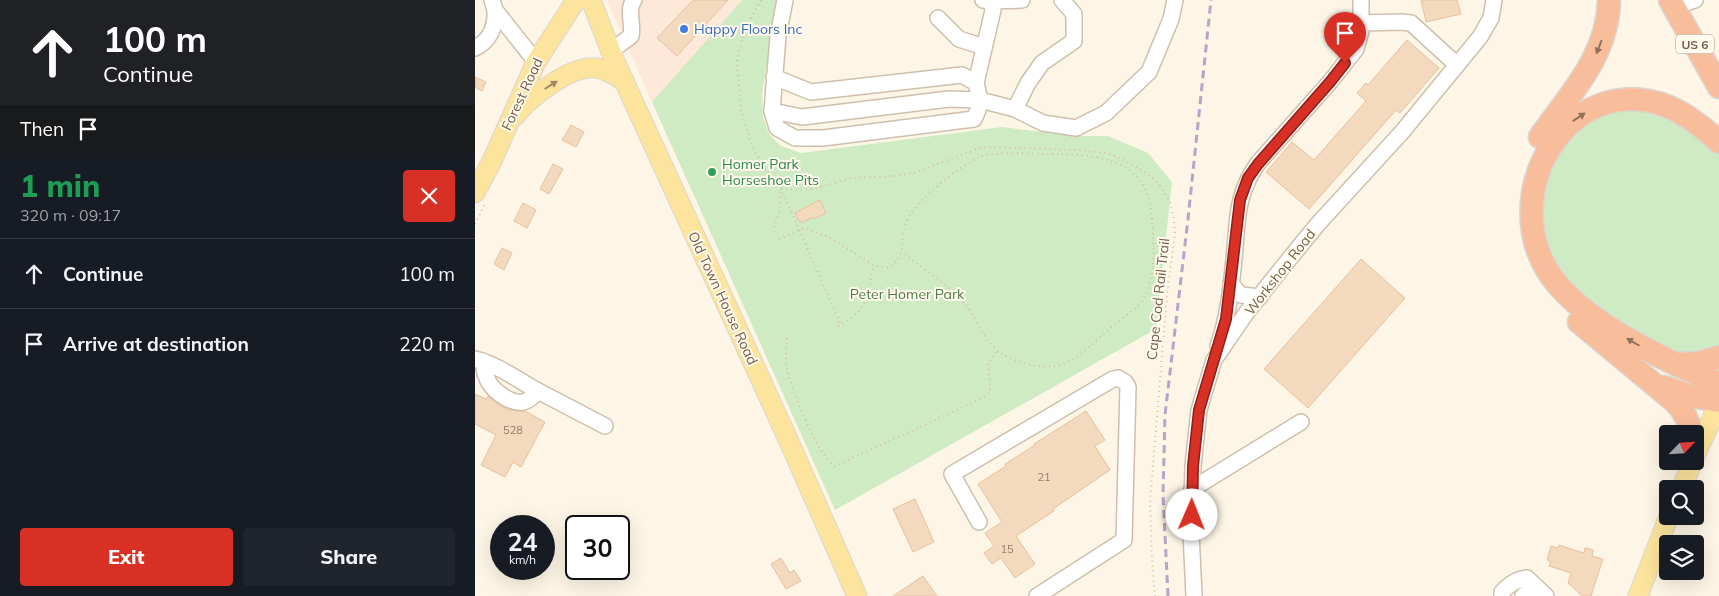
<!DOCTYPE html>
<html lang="en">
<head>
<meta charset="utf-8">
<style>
	:root { --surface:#171b24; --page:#20242c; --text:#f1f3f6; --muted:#9ea1a6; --line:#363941; --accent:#d93025 }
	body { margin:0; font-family:Mulish,sans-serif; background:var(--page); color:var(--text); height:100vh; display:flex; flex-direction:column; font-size:19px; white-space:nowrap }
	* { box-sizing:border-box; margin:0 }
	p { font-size:16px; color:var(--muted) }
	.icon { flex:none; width:28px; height:28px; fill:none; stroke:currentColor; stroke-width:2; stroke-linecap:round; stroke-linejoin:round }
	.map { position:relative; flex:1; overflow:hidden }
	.side { display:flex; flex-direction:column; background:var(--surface); width:475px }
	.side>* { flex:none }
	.top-card { background:#202124; color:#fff; overflow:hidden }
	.needle { width:32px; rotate:65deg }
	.tools { position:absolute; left:1184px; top:425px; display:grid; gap:10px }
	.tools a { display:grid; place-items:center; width:45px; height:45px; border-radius:5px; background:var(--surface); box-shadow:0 5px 20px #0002; font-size:25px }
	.speed { position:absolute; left:15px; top:515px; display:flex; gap:10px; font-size:25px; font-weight:700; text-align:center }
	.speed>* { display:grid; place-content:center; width:65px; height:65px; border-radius:50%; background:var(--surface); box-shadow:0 5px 20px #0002; line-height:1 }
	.speed small { font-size:12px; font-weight:400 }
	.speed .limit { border:2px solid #111; border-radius:8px; background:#fff; color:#111 }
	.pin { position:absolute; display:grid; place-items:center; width:42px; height:42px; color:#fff; margin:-51px -21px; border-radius:50% 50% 50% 0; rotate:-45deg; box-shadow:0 0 5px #0007 }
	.pin .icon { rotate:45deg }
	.me { position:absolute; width:55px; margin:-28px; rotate:1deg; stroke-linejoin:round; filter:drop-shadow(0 0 4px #0008) }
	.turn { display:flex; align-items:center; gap:18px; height:105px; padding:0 20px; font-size:22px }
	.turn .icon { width:65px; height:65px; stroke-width:2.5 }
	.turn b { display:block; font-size:35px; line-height:42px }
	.then { display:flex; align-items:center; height:48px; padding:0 20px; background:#0003; gap:10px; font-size:19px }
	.round { display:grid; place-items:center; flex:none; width:52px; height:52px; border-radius:5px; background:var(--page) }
	.overview { display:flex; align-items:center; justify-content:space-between; height:85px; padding:0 20px }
	h1 { font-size:30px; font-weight:800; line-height:38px; color:#1e9e55 }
	.action { display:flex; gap:10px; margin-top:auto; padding:10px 20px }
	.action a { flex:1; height:58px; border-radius:5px; background:var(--accent); color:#fff; font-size:20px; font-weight:800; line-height:58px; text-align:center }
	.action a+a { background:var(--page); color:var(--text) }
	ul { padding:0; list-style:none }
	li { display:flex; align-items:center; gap:15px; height:70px; padding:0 20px; border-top:1px solid var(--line) }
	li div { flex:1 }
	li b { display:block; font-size:19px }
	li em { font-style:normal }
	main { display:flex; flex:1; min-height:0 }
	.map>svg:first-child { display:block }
	.commercial { fill:#fde8d9 }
	.green { fill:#cfebc4 }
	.building { fill:#f3d9bd; stroke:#e6c19d }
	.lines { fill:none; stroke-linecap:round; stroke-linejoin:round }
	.minor-casing { stroke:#cfbfac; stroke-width:18 }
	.major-casing { stroke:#dcd5d0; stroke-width:21 }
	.highway-casing { stroke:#dcd5d0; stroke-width:25 }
	.path { stroke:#d8bca0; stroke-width:2; stroke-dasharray:1 4; stroke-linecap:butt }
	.minor { stroke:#fff; stroke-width:15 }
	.major { stroke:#fce49d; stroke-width:19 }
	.highway { stroke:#f8be9c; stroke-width:22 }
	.rail { stroke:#bba3c7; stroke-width:3; stroke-dasharray:8 5; stroke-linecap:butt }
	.oneway { fill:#91725a }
	.oneway2 { fill:#9f8763 }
	.route-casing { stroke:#8d1f18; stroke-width:12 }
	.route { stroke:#d93025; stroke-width:9 }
	.shop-dot { fill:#3f7fe0; stroke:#fffaed; stroke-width:2 }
	.leisure-dot { fill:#2e9e5b; stroke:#fffaed; stroke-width:2 }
	.labels { text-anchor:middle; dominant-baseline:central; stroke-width:4; stroke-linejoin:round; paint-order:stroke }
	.number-label { font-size:11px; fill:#967e67 }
	.shield { fill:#fffaed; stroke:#a08e7b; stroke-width:1 }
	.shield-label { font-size:12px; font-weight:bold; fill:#775f4a }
	.shop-label { font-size:14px; fill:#366cbe; stroke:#fffaed; text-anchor:start }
	.street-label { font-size:14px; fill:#775f4a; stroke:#fffaed }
	.leisure-label { font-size:14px; fill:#27864d; stroke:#fffaed; text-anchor:start }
	.park-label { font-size:14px; fill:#4c7d42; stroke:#fffaed }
</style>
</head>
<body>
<main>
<section class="side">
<div class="top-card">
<div class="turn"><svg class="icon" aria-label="ahead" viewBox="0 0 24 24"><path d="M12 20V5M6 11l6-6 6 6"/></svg><div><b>100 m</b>Continue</div></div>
<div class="then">Then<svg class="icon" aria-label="arrive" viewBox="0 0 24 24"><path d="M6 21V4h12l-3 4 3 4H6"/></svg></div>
</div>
<div class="overview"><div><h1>1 min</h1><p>320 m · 09:17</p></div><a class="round" style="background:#d93025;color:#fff"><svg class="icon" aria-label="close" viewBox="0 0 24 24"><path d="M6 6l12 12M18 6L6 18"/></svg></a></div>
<ul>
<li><svg class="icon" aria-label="ahead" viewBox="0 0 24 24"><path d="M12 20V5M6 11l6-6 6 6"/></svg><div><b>Continue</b></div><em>100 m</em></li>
<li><svg class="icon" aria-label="arrive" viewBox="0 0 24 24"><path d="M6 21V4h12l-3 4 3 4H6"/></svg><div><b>Arrive at destination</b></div><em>220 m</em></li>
</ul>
<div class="action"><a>Exit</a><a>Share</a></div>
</section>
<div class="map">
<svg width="1244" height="596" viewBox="0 0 1244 596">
	<rect width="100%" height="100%" fill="#fdf6e6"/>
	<path class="commercial" d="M 132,0 L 267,0 L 177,102 Z"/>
	<g class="green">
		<path d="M 267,0 L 303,0 L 287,93 L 288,117 L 294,134 L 306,146 L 326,153 L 527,127 L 602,136 L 633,136 L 673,153 L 697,182 L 681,329 L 360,510 L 177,102 Z"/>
		<path d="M 1147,108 L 1197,115 L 1244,152 L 1244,350 L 1225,357 L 1182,350 L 1086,280 L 1063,228 L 1067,176 L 1097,130 Z"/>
	</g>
	<g class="building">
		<path d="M 218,0 L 253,0 L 202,56 L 182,38 Z"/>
		<path d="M 946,0 L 982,0 L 986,14 L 951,22 Z"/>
		<path d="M 932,40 L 964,68 L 925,113 L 921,110 L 834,209 L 791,172 L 817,142 L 839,160 L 891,101 L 882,93 L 891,83 L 893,85 Z"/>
		<path d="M 0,77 L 11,82 L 7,91 L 0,87 Z"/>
		<path d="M 96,125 L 109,132 L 101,147 L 87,140 Z"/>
		<path d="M 78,164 L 88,169 L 74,194 L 65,189 Z"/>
		<path d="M 345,200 L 351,213 L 339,219 L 338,217 L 327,223 L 326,221 L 324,221 L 320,213 Z"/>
		<path d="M 48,203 L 61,210 L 52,228 L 39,221 Z"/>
		<path d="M 27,248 L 37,253 L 29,270 L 19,264 Z"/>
		<path d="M 886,259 L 930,298 L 833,408 L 789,369 Z"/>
		<path d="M 0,394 L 11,399 L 13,396 L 27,407 L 40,411 L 50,411 L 70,422 L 46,467 L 38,462 L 30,477 L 6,465 L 21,435 L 0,424 Z"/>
		<path d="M 611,411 L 630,440 L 620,446 L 635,470 L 578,509 L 579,511 L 541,536 L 560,564 L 540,578 L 526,558 L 517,564 L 509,553 L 519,546 L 510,533 L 527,522 L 503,484 L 531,466 L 530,464 L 560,445 L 559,444 Z"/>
		<path d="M 440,499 L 459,542 L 438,552 L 418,509 Z"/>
		<path d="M 1084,545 L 1109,553 L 1110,548 L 1118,550 L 1117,556 L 1128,559 L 1116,596 L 1107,596 L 1093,583 L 1096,573 L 1074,566 L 1076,562 L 1072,560 L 1076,546 L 1083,548 Z"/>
		<path d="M 306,558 L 315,573 L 319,570 L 326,581 L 311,589 L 296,564 Z"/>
		<path d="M 448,576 L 462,596 L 418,596 Z"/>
	</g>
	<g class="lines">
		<defs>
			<g id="minor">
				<path d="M 17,0 L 20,10 L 61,62"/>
				<path d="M 508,0 L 516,1 L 547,0"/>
				<path d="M 1199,7 L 1220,0"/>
				<path d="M 463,18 L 484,39 L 509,47"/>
				<path d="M 886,23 L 926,22 L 936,23 L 982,65"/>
				<path d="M 0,48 C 15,41 21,26 20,10"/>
				<path d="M 136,51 L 156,36 C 159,24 151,10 159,0"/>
				<path d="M 299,77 L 336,92 L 487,75 L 501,83 C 505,100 507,103 499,119 L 348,138 L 320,138 L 302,128 L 297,111 L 303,36 L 310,0"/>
				<path d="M 501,83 L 518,10 L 516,0"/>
				<path d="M 540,109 L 553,83 L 567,63 L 599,41 L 599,14 L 587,0"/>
				<path d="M 297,111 L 327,117 L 474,99 L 505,100 L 540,109 L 568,123 L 601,128 L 631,113 L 674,72 L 696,19 L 700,0"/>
				<path d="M 756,284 L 766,295 L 785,297"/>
				<path d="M 743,346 C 753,318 756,289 759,259 C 763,221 760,196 783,163 L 855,82 L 881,49 L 886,31 L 886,0"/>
				<path d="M 0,359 C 23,365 43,380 63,391 C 59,396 54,401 48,402 C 34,404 15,389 11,376 C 9,372 9,366 8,361"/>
				<path d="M 63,391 L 130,426"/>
				<path d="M 717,489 L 826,422"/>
				<path d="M 504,522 L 477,474 L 638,379 L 643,378 L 650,382 L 653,387 L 649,540 L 562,596"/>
				<path d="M 719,596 L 716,532 L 718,466 L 724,410 L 739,360 L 772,312 L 807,268 L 842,225 L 927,132 L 1005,37 L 1016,18 L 1019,0"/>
				<path d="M 1027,596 L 1027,592 C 1035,584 1040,580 1052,578 L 1071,596"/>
				<path d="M 1048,596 L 1060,586"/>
			</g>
			<g id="major">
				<path d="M 116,0 L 138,57 L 312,437 L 382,596"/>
				<path d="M 40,116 C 55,97 96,65 121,68 C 131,69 141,76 149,81"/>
				<path d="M 0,193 L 16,163 L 61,62 L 101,0"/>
				<path d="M 1220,456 L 1244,403"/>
				<path d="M 1206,489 L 1218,461"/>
				<path d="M 1163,596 L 1194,516"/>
			</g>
			<g id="highway">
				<path d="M 1195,0 L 1244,87"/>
				<path d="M 1065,137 C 1095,94 1133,56 1134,0"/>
				<path d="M 1244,142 C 1229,128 1213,115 1194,107 C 1093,67 1020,195 1076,276 C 1108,322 1192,362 1244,383"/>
				<path d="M 1104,322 L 1199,401 C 1209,411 1214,420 1217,434"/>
				<path d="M 1203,364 L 1223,363 L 1244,357"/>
				<path d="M 1189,387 L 1216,396 L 1244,401"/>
			</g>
		</defs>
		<use href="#minor" class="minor-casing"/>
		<use href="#major" class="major-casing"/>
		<use href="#highway" class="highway-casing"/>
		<g class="path">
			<path d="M 286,0 L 275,20 L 267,40 L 262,60 L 266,110 L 276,144 L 289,169 L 306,188 L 366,325"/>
			<path d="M 306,188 L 322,190 L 337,189 L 378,178 L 422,176 L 442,172 L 502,149 L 515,147 L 604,150 L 632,153 L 647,159 L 671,173 L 683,183 L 695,202 L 699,220 L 700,234 L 692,295 L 675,502 L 677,560 L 680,596"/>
			<path d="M 0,224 L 10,204"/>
			<path d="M 299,227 L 304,213 L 306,190"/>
			<path d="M 304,239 L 329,228 L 354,237 L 398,265 L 412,268 C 435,255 423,242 431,222 C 440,201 484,167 504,157 C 519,151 566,154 584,154 C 618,155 660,158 673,196 C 677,208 677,221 678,234 C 679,254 679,278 670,297 C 664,308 648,317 639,325 C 601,357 591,379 537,359 C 507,347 506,320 486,300 C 469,281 446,268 428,252"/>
			<path d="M 363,326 C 394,310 393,297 398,265"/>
			<path d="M 312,338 C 312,348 310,359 312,369 C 316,388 343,458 360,466 L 508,398 L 515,392 L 515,383 L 513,363 L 522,352"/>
		</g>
		<use href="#minor" class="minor"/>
		<use href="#major" class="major"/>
		<use href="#highway" class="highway"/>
		<path class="rail" d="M 693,596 L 688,495 L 690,415 L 713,219 L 736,0"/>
	</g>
	<defs><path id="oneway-solid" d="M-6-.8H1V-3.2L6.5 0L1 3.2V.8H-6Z" transform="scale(1.25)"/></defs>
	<g class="oneway">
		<use href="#oneway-solid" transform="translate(1124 47) rotate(111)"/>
		<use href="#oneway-solid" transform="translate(1104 117) rotate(-33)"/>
		<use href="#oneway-solid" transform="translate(1158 342) rotate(-150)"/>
	</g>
	<use class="oneway2" href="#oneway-solid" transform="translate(76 85) rotate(-32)"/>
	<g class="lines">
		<defs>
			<path id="route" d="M 717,515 L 718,466 L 724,410 L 751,319 L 765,200 L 773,178 L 783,164 L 855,82 L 870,63"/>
		</defs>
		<use href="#route" class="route-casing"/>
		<use href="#route" class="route"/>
	</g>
	<circle class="shop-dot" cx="209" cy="29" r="5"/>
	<circle class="leisure-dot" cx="237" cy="172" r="5"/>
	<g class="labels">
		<g class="number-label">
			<text x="38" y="430">528</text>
			<text x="569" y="477">21</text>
			<text x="532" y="549">15</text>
		</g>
		<rect class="shield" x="1201" y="34.5" width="38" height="19" rx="4"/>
		<g class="shield-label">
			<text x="1220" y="44">US 6</text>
		</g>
		<g class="shop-label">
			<text x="219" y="29">Happy Floors Inc</text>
		</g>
		<g class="street-label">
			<text transform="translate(47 94) rotate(-65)">Forest Road</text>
			<text transform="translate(805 272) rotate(-52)">Workshop Road</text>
			<text transform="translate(248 298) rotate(65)">Old Town House Road</text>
			<text transform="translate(683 299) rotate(-84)">Cape Cod Rail Trail</text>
		</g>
		<g class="leisure-label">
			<text x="247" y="164">Homer Park<tspan x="247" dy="16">Horseshoe Pits</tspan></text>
		</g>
		<g class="park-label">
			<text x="432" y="294">Peter Homer Park</text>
		</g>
	</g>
</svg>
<div class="tools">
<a><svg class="needle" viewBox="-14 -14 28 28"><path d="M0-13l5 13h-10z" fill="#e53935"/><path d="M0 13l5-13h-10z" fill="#9ea1a6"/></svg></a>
<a><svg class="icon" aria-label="search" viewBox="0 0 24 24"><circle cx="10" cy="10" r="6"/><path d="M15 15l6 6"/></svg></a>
<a><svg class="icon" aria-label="layers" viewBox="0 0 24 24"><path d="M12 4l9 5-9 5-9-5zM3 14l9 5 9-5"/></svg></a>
</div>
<div class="speed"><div>24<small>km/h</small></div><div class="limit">30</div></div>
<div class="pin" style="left:870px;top:63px;background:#d93025"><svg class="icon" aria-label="arrive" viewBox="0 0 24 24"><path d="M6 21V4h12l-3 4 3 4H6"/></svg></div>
<svg class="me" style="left:717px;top:515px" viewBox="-20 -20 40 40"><circle r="19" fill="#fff"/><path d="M0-13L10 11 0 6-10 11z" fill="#d93025"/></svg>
</div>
</main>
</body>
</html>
